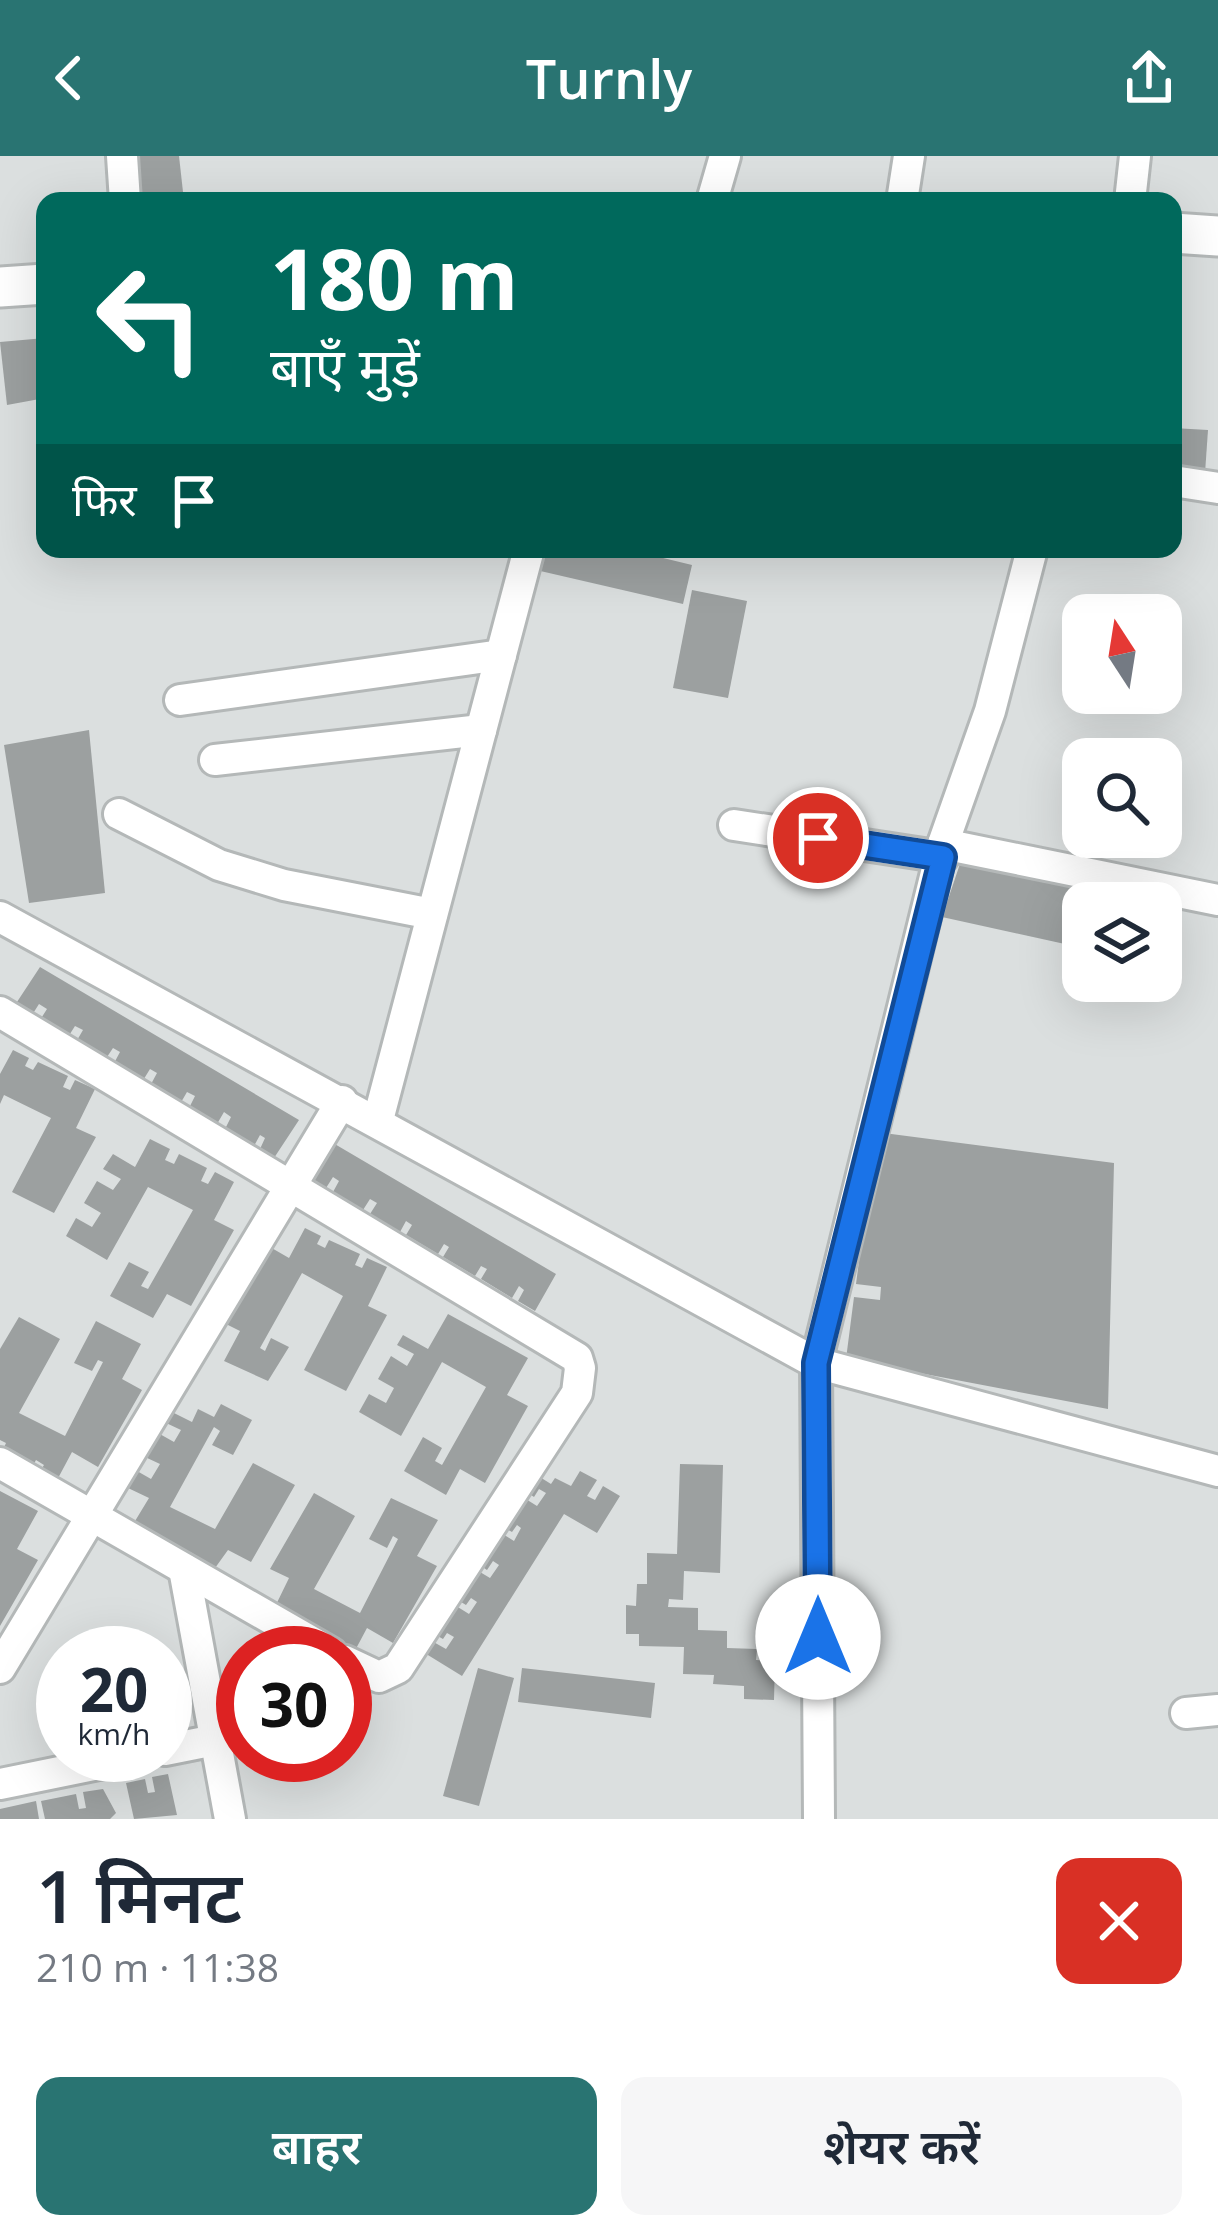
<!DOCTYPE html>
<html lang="hi">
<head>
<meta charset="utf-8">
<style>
	:root { --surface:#fff; --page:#f6f6f7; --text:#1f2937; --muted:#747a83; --accent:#297472 }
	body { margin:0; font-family:"Open Sans","Noto Sans Devanagari",sans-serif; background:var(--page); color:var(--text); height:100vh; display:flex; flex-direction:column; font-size:45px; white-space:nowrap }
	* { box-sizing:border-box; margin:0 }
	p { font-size:39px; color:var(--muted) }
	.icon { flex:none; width:66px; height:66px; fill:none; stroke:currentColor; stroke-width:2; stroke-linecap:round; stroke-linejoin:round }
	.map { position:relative; height:1663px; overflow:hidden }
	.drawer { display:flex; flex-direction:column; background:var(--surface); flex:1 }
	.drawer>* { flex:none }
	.hud { position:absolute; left:36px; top:36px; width:1146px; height:366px; border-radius:24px; box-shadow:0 12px 48px #0002; background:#00695c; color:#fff; overflow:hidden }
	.needle { width:78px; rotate:348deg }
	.controls { position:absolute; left:1062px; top:438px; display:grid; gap:24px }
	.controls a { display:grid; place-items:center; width:120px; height:120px; border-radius:24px; background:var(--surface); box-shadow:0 12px 48px #0002; font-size:60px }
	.speed { position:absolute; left:36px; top:1470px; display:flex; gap:24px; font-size:60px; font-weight:700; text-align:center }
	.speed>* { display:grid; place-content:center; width:156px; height:156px; border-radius:50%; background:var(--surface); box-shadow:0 12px 48px #0002; line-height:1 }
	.speed small { font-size:30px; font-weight:400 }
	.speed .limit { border:18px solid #d22; background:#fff; color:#111 }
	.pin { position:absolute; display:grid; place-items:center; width:102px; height:102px; color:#fff; margin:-51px; border:6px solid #fff; border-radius:50%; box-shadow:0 3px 12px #0007 }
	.me { position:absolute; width:132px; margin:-66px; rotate:0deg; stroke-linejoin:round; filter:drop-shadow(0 0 9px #0008) }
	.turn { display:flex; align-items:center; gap:42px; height:252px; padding:0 36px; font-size:54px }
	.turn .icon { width:156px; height:156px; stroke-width:2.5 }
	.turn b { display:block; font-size:84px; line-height:102px }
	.then { display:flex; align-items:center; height:114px; padding:0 36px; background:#0003; gap:24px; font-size:45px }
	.round { display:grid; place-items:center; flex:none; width:126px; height:126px; border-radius:24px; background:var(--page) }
	.headline { display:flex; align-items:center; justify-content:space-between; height:204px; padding:0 36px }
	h1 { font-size:72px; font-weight:600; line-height:90px }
	.primary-button { display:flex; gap:24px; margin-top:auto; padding:24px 36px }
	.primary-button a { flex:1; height:138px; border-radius:24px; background:var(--accent); color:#fff; font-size:48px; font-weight:600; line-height:138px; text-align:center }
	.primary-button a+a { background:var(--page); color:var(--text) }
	header { display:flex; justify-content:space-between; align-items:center; height:156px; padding:0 36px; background:var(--accent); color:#fff; font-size:54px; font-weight:600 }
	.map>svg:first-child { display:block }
	.building { fill:#9ca0a0 }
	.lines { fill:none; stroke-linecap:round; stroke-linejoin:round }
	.minor-casing { stroke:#b4b8b8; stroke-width:36 }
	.major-casing { stroke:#b4b8b8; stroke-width:45 }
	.minor { stroke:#fff; stroke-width:30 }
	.major { stroke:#fff; stroke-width:39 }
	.route-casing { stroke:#114b97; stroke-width:30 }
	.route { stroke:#1a73e8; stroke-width:21 }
</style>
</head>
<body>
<header><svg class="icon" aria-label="back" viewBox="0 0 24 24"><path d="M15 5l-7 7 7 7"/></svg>Turnly<svg class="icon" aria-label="share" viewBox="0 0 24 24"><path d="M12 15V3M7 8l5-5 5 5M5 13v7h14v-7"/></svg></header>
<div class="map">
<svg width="1218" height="1663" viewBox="0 0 1218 1663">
	<rect width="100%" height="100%" fill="#dbdfdf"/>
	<g class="building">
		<path d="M 128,0 L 179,0 L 184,45 L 132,45 Z"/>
		<path d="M 45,182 L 45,242 L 7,249 L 0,186 Z"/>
		<path d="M 1173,272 L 1208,274 L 1205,317 L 1173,315 Z"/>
		<path d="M 541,393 L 626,393 L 692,409 L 683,448 L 536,414 Z"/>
		<path d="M 692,434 L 747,445 L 728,542 L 673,532 Z"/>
		<path d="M 89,574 L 105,737 L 29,747 L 4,589 Z"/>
		<path d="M 964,696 L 1130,729 L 1125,747 L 1083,747 L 1083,792 L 942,761 Z"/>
		<path d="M 40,811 L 299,964 L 274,1002 L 260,993 L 265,982 L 260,979 L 254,990 L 225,973 L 231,961 L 224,956 L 217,968 L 189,952 L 195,940 L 187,936 L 180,948 L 150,930 L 157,917 L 150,913 L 142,926 L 113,909 L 120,896 L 113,892 L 105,904 L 76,886 L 83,874 L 75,870 L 68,881 L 40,864 L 47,853 L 39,848 L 32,859 L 15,849 Z"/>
		<path d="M 13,894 L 29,902 L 25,910 L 33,914 L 38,906 L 68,920 L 63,931 L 70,934 L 75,924 L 95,933 L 76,972 L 96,981 L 54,1057 L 12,1036 L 51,962 L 4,939 L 0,948 L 0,918 Z"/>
		<path d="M 876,976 L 1114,1007 L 1108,1253 L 846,1203 L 854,1141 L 880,1144 L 881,1131 L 856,1128 Z"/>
		<path d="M 150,983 L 170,993 L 165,1004 L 174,1008 L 179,998 L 207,1012 L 201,1025 L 208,1028 L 215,1016 L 234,1026 L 214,1064 L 234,1074 L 191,1150 L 167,1138 L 153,1162 L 110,1140 L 129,1106 L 149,1116 L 141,1130 L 148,1133 L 193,1054 L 148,1031 L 107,1104 L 66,1080 L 76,1062 L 92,1071 L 101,1057 L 84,1047 L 97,1025 L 113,1034 L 121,1023 L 103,1013 L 113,998 L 135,1011 Z"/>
		<path d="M 333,987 L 556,1118 L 535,1155 L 518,1145 L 524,1134 L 519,1130 L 512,1142 L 481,1123 L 487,1113 L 481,1110 L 475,1120 L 443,1101 L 449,1091 L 444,1088 L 438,1098 L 406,1079 L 412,1069 L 406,1065 L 400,1076 L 370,1058 L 377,1047 L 370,1043 L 363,1054 L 333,1036 L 339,1025 L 333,1021 L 326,1032 L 311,1023 Z"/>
		<path d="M 305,1072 L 321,1080 L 317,1088 L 325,1092 L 329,1084 L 360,1098 L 355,1109 L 362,1112 L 367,1102 L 387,1111 L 368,1150 L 387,1159 L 346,1235 L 304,1214 L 343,1140 L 302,1117 L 260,1192 L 265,1195 L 271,1182 L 289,1191 L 268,1225 L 224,1205 L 240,1175 L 220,1165 L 263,1087 L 289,1102 Z"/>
		<path d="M 448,1158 L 528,1202 L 507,1239 L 528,1250 L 485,1327 L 460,1313 L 446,1339 L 404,1315 L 423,1281 L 442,1292 L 435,1305 L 442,1309 L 486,1231 L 442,1206 L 401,1280 L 359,1256 L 369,1238 L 386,1247 L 394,1232 L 378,1223 L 391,1200 L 407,1210 L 414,1198 L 397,1189 L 403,1179 L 428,1193 Z"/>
		<path d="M 19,1161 L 60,1183 L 19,1257 L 65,1280 L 103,1206 L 98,1204 L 92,1215 L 74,1207 L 96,1165 L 141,1188 L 122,1223 L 142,1234 L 98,1311 L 72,1296 L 56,1326 L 39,1317 L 44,1309 L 36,1304 L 31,1313 L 1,1298 L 6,1287 L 0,1284 L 0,1193 Z"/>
		<path d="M 221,1248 L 252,1264 L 233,1299 L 212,1289 L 220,1275 L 214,1271 L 170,1351 L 215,1373 L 253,1307 L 295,1329 L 251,1406 L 228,1394 L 210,1419 L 129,1375 L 149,1342 L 128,1332 L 137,1315 L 151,1323 L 160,1308 L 145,1301 L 158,1277 L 174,1286 L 181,1274 L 164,1266 L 170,1255 L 192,1266 L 198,1253 L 214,1261 Z"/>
		<path d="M 680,1308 L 723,1309 L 720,1417 L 684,1415 L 683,1444 L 669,1443 L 668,1451 L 698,1452 L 698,1474 L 727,1475 L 727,1492 L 757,1493 L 756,1504 L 775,1505 L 774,1544 L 744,1543 L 744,1530 L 713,1528 L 714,1519 L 683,1518 L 684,1491 L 639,1490 L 639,1478 L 626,1478 L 626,1449 L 636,1450 L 637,1428 L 647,1428 L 647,1397 L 677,1398 Z"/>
		<path d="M 580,1315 L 597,1324 L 587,1340 L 595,1344 L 603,1330 L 620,1340 L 597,1377 L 564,1358 L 462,1520 L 423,1496 L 430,1484 L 446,1493 L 454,1481 L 447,1477 L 443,1483 L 434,1478 L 453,1448 L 469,1458 L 477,1446 L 471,1442 L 466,1449 L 456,1443 L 475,1413 L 490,1422 L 499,1409 L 493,1405 L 487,1414 L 478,1408 L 498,1375 L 514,1385 L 521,1372 L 517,1369 L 512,1376 L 501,1370 L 521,1340 L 537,1350 L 546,1337 L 539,1333 L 534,1341 L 524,1334 L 535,1318 L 551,1328 L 555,1322 L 571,1330 Z"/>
		<path d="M 0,1335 L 38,1355 L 17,1393 L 38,1404 L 0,1470 Z"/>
		<path d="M 314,1337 L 355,1360 L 314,1433 L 360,1457 L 398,1383 L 393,1380 L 387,1392 L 369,1383 L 391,1342 L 438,1364 L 417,1400 L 437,1410 L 393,1487 L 367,1472 L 351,1502 L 270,1461 L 289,1422 L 270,1413 Z"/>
		<path d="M 478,1512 L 514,1522 L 479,1650 L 443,1640 Z"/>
		<path d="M 522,1512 L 655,1527 L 651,1562 L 518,1546 Z"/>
		<path d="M 168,1618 L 177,1659 L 134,1663 L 126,1627 L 145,1623 L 148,1637 L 155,1636 L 152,1621 Z"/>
		<path d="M 103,1633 L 116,1657 L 110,1663 L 45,1663 L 41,1645 L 76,1638 L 79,1653 L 86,1652 L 83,1636 Z"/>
		<path d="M 36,1645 L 39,1663 L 0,1663 L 0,1653 Z"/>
	</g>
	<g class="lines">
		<defs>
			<g id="minor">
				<path d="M 122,0 L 125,45"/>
				<path d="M 712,45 L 725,0"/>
				<path d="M 902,45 L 909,0"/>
				<path d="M 1130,45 L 1135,0"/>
				<path d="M 1173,325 L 1218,332"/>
				<path d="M 180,544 L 501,499"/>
				<path d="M 215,604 L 481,574"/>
				<path d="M 119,658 L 219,709 L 284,729 L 432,758"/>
				<path d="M 734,669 L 943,701"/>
				<path d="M 943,688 L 1218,744"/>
				<path d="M 0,761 L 816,1207 L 1218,1315"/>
				<path d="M 0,856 L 577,1202 L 580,1212 L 577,1237 L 398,1512 L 379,1521 L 345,1505"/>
				<path d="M 378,964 L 529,393"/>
				<path d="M 0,1307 L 331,1497"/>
				<path d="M 184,1413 L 230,1663"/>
				<path d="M 0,1512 L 342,945"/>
				<path d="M 1186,1557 L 1218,1554"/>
				<path d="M 165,1594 L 215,1584"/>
				<path d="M 0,1628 L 143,1599"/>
				<path d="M 819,1663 L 816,1207 L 943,688 L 990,555 L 1032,393"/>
			</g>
			<g id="major">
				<path d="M 1173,77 L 1218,80"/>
				<path d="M 0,131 L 45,128"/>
			</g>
		</defs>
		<use href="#minor" class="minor-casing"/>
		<use href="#major" class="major-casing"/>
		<use href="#minor" class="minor"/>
		<use href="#major" class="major"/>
	</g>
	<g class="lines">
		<defs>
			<path id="route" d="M 818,1481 L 816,1207 L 943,701 L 818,682"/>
		</defs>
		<use href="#route" class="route-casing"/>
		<use href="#route" class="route"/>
	</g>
</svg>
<div class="controls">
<a><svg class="needle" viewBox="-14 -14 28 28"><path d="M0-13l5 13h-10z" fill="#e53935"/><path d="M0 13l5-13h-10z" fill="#747a83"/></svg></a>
<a><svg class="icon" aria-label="search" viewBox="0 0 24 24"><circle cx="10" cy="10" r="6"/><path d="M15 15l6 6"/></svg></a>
<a><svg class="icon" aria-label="layers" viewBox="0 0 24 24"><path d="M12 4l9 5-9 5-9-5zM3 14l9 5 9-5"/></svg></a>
</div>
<div class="speed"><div>20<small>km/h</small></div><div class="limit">30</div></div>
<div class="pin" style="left:818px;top:682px;background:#d93025"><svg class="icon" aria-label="arrive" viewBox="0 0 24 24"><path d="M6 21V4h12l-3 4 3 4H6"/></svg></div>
<svg class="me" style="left:818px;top:1481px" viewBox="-20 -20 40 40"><circle r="19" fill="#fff"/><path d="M0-13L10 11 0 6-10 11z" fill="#1a73e8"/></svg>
<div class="hud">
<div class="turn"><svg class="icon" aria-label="left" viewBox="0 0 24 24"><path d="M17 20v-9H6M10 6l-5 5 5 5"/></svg><div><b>180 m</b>बाएँ मुड़ें</div></div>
<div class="then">फिर<svg class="icon" aria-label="arrive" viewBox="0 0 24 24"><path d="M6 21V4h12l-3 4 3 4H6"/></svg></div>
</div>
</div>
<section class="drawer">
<div class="headline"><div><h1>1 मिनट</h1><p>210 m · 11:38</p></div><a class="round" style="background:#d93025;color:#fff"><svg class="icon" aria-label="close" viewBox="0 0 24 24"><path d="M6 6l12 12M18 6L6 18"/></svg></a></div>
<div class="primary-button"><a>बाहर</a><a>शेयर करें</a></div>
</section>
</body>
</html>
